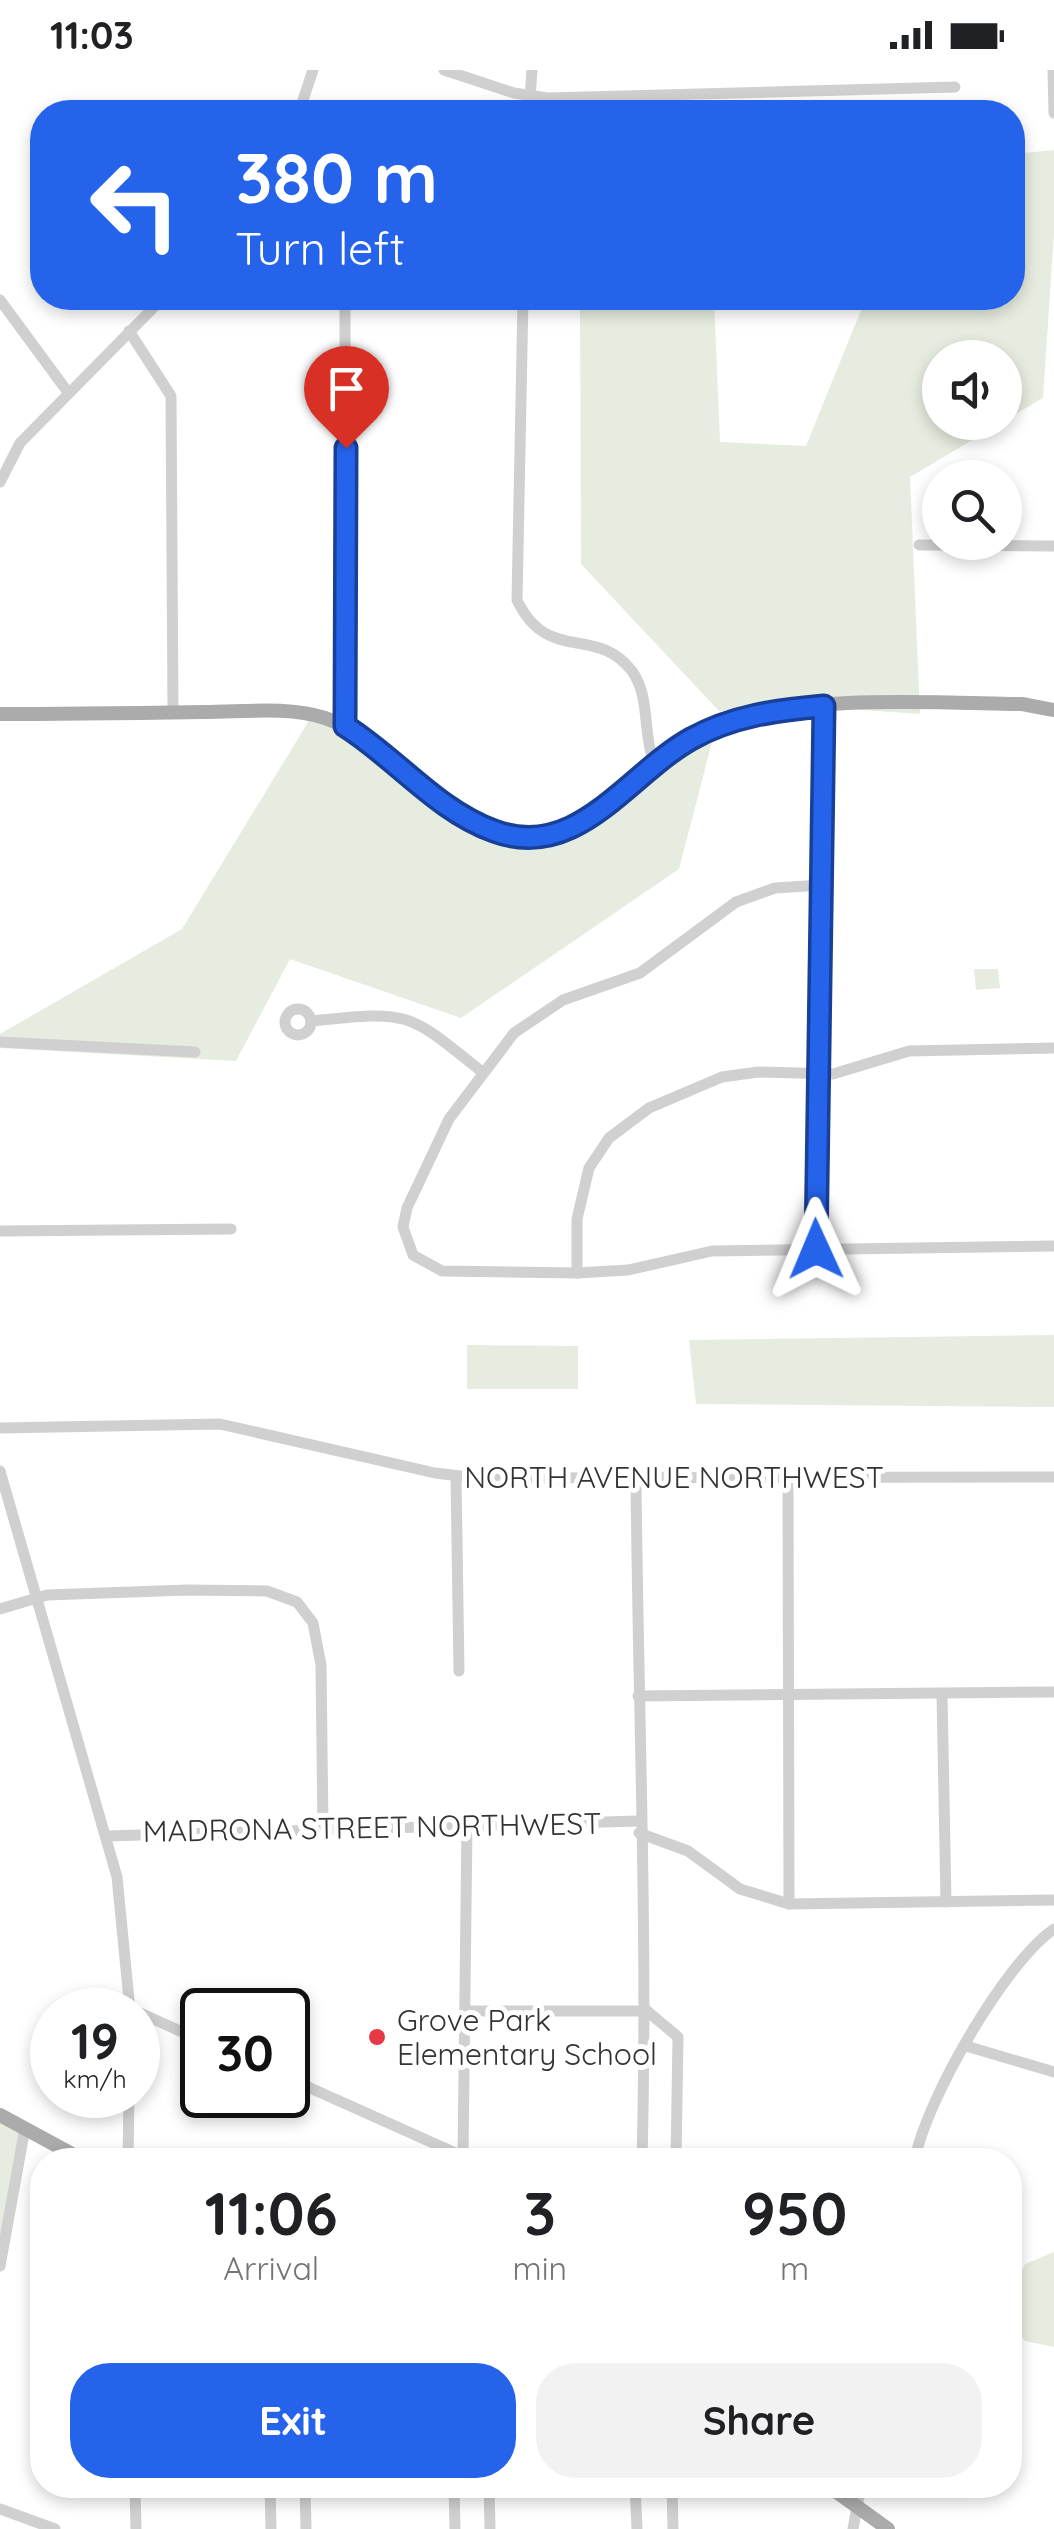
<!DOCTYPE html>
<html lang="en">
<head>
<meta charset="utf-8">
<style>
	:root { --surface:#fff; --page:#f2f2f2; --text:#202124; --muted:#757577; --accent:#2563eb }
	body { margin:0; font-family:Quicksand,sans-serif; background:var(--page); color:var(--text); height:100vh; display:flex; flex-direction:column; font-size:38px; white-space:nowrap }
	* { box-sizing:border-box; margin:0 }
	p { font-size:32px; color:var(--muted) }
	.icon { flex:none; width:55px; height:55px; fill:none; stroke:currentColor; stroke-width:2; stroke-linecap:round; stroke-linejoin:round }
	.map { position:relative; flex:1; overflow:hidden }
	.side { position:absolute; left:30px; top:2078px; width:992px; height:350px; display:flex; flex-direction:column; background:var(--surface); border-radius:40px; box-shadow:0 5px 15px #0003 }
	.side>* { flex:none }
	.banner { position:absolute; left:30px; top:30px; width:995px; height:210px; border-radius:40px; box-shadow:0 5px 15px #0003; background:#2563eb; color:#fff; overflow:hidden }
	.tools { position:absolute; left:922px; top:270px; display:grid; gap:20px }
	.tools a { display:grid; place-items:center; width:100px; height:100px; border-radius:50%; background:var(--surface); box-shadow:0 5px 15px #0003; font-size:50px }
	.speed { position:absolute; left:30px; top:1918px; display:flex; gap:20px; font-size:50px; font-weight:700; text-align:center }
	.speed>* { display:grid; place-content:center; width:130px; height:130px; border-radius:50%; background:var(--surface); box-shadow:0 5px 15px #0003; line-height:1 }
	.speed small { font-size:25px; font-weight:400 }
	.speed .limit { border:5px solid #111; border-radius:15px; background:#fff; color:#111 }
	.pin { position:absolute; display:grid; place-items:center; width:85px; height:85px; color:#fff; margin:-102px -42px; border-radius:50% 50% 50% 0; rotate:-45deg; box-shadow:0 0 10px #0007 }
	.pin .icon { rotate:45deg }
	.me { position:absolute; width:110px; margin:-55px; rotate:359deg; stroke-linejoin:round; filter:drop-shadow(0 0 8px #0008) }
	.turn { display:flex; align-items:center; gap:35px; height:210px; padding:0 40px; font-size:45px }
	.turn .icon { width:130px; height:130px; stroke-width:2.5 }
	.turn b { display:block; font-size:70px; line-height:85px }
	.eta { display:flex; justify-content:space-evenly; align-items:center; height:170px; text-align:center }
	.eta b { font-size:60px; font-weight:800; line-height:70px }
	.primary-button { display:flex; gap:20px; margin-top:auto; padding:20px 40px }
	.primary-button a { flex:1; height:115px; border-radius:40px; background:var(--accent); color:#fff; font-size:40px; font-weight:800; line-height:115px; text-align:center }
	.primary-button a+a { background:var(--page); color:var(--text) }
	.status { display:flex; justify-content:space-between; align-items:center; height:70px; padding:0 50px; background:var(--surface); direction:ltr }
	.status svg { height:28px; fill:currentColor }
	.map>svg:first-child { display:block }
	.green { fill:#e6ecdf }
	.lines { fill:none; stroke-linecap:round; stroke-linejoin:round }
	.minor { stroke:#d0d0d0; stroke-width:11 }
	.major { stroke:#ababab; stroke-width:14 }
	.route-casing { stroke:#184099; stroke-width:25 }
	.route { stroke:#2563eb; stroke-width:18 }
	.poi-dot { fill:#e63946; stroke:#fff; stroke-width:4 }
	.labels { text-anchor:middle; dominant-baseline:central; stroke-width:10; stroke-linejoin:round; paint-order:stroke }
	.street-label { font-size:30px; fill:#333; stroke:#fff }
	.poi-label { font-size:30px; fill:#333; stroke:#fff; text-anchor:start }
</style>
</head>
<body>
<div class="status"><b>11:03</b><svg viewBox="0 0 49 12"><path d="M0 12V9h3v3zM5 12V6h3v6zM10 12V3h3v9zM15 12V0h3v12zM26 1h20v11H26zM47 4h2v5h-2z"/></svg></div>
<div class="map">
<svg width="1054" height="2459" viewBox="0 0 1054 2459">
	<rect width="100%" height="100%" fill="#fff"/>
	<g class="green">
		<path d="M 1054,80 L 1054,163 L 1043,328 L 1005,350 L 1005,288 L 940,288 L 940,352 L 1001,353 L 910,407 L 920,644 L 789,635 L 720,641 L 679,799 L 461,948 L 290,889 L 236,991 L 0,978 L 0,964 L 182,859 L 310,649 L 387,672 L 476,759 L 539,770 L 590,744 L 720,642 L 581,494 L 580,228 L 714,228 L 720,372 L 806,376 L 866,228 L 1012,228 L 1013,84 Z"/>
		<path d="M 974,899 L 998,899 L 1000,918 L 976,920 Z"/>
		<path d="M 1054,1265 L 1054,1337 L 696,1334 L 689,1270 Z"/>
		<path d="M 467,1275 L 578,1276 L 578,1319 L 467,1319 Z"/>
		<path d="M 0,2047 L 30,2061 L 0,2195 Z"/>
		<path d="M 1054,2182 L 1054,2277 L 1025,2271 C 1001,2241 1011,2226 1025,2194 Z"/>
	</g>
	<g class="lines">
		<g class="minor">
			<path d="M 444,0 L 514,23 L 548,28 L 955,17"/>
			<path d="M 1053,0 L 1054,43"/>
			<path d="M 299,42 L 313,0"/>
			<path d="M 529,42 L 532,0"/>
			<path d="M 523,228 L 517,530 C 548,595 596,554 632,601 C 651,628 642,663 654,693"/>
			<path d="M 0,230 L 67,321"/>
			<path d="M 129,261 L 171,326 L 173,643"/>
			<path d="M 0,412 L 20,373 L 163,228"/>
			<path d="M 919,475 L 1054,476"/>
			<path d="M 345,655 L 345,228"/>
			<path d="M 822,815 L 775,818 L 736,832 L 640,903 L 563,930 L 514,963 L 449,1049 L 407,1138 L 403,1157 L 413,1185 L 442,1201 L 577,1203 L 628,1200 L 712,1181 L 1054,1176"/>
			<circle cx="298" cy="952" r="13"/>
			<path d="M 311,951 C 409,941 406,940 482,1002"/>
			<path d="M 0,972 L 195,982"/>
			<path d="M 0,1161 L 231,1159"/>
			<path d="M 816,1179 L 824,636"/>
			<path d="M 577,1203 L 577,1149 L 589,1098 L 609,1068 L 649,1038 L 722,1007 L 758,1002 L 833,1004 L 909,981 L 1054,978"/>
			<path d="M 0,1358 L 220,1354 L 435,1403 L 477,1408 L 1054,1407"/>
			<path d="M 0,1401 L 117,1807 L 130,1940"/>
			<path d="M 456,1407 L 459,1601"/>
			<path d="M 636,1408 C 638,1635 648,1863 642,2090"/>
			<path d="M 788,1408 L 789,1834"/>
			<path d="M 0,1539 L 47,1525 L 187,1520 L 267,1521 L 297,1532 L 313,1553 L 321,1595 L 323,1758"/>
			<path d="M 942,1624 L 946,1832"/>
			<path d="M 638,1626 L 1054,1622"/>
			<path d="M 639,1763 L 688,1781 L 740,1819 L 789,1834 L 1054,1830"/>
			<path d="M 107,1766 L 638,1751"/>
			<path d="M 467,1941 L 647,1941"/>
			<path d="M 647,1941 L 678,1967 L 676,2090"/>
			<path d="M 138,1942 L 202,1971"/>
			<path d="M 966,1976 L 1054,2002"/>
			<path d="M 288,2008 L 471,2090"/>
			<path d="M 463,2086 L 467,1755"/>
			<path d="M 128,2090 L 129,2025"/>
			<path d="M 915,2090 C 925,2032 1005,1892 1054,1859"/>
			<path d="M 0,2196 L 25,2058"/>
			<path d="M 135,2415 L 136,2459"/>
			<path d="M 270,2415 L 271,2459"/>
			<path d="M 305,2415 L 306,2459"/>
			<path d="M 454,2415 L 455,2459"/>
			<path d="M 489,2415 L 490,2459"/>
			<path d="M 635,2415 L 637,2459"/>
			<path d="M 672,2415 L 673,2459"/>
			<path d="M 0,2439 L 55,2459"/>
			<path d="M 853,2459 L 861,2415"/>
		</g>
		<g class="major">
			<path d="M 0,644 C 68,644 136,643 204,642 C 243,642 287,636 325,648 C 400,673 444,769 530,769 C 584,769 616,721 656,692 C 678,675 703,663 729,652 C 799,624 944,633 1022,634 L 1054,640"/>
			<path d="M 0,2045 L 83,2090"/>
			<path d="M 827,2415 L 888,2459"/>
		</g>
	</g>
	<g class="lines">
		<defs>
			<path id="route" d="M 346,378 L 345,656 C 396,688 436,740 494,761 C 577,792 627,705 691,669 C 732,646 777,640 824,636 L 816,1179"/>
		</defs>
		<use href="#route" class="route-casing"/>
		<use href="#route" class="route"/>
	</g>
	<circle class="poi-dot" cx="377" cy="1967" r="10"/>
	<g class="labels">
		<g class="street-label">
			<text x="674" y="1407">NORTH AVENUE NORTHWEST</text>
			<text transform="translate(372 1757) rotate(-1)">MADRONA STREET NORTHWEST</text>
		</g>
		<g class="poi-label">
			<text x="397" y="1950">Grove Park<tspan x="397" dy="34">Elementary School</tspan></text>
		</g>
	</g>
</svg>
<div class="tools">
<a><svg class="icon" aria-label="sound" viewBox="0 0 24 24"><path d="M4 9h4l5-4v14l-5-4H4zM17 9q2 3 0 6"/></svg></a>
<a><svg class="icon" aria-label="search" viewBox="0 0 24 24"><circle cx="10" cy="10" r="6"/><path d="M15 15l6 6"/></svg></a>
</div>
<div class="speed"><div>19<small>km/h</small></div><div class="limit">30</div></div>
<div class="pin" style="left:346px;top:378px;background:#d93025"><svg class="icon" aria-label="arrive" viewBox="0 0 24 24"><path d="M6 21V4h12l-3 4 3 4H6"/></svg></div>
<svg class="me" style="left:816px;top:1179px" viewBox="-20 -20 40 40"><path d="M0-17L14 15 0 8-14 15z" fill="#2563eb" stroke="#fff" stroke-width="4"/></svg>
<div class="banner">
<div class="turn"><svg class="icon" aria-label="left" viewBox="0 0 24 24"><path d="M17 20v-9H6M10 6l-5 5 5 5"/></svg><div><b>380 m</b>Turn left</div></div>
</div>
<section class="side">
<div class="eta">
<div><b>11:06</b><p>Arrival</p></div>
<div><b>3</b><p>min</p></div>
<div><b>950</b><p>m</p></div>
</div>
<div class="primary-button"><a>Exit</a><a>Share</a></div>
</section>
</div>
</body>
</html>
